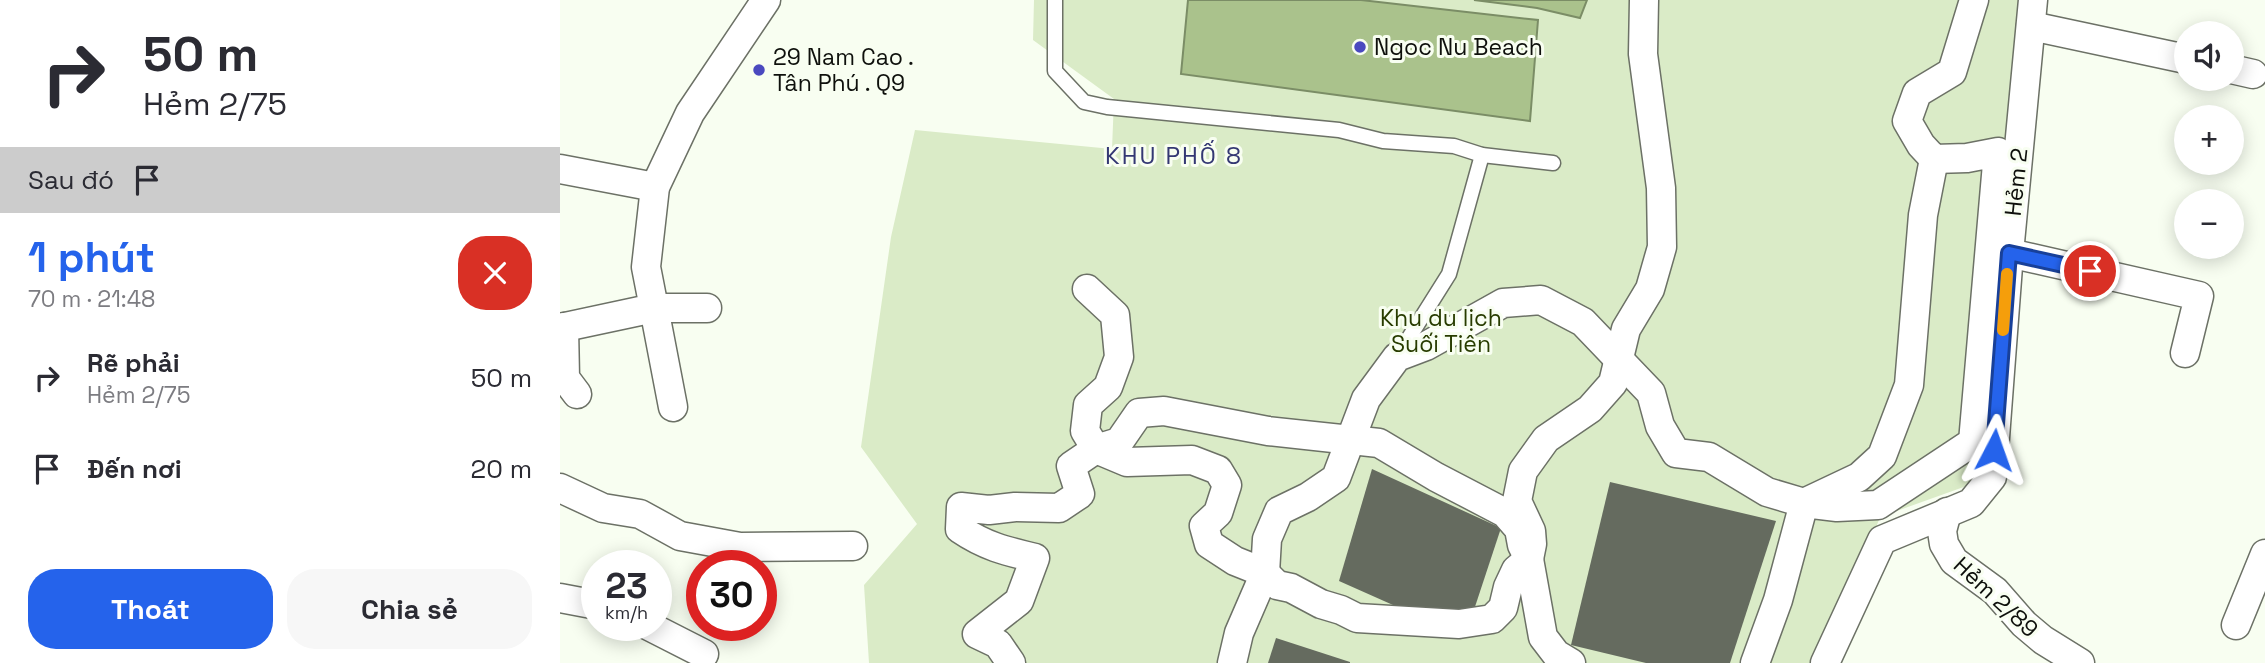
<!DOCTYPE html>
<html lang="vi">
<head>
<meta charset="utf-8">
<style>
	:root { --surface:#fff; --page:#f7f7f7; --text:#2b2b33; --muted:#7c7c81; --accent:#2563eb }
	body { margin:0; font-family:"Space Grotesk",sans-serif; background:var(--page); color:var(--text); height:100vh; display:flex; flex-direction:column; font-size:26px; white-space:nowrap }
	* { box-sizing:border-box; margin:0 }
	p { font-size:23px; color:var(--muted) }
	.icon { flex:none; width:38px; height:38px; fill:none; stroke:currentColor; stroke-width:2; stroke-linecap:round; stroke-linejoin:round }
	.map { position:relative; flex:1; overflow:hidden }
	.sheet { display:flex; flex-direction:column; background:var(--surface); width:560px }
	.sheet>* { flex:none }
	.top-card { background:#fff; color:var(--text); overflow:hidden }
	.controls { position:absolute; left:1614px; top:21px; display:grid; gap:14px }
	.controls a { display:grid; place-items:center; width:70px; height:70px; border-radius:50%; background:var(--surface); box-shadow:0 4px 18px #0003; font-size:35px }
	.speed { position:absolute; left:21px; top:550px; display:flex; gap:14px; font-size:35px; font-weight:700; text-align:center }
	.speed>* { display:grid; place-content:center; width:91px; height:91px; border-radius:50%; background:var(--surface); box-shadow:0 4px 18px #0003; line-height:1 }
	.speed small { font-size:18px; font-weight:400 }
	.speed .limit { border:10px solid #d22; background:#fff; color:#111 }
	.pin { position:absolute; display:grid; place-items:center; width:60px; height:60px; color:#fff; margin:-30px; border:4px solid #fff; border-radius:50%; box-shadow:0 2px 7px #0007 }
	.me { position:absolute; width:77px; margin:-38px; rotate:4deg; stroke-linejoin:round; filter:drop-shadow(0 0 5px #0008) }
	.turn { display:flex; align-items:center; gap:24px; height:147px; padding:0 28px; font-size:32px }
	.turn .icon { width:91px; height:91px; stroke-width:2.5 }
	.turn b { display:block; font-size:49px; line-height:60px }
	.then { display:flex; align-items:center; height:66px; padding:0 28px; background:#0003; gap:14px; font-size:26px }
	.round { display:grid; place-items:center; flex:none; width:74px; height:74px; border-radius:28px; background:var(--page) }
	.summary { display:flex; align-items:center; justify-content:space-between; height:119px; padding:0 28px }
	h1 { font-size:42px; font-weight:600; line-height:52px; color:var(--accent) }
	.action { display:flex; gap:14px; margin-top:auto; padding:14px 28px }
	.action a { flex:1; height:80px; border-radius:28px; background:var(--accent); color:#fff; font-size:28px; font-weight:600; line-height:80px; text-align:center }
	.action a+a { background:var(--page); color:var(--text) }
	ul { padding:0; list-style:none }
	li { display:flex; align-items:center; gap:21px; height:91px; padding:0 28px }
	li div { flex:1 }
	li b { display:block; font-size:26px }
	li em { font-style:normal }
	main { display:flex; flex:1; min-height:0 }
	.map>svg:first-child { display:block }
	.green { fill:#daebc7 }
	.water { fill:#aac28c; stroke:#7b8d66; stroke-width:2 }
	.building { fill:#656b5f }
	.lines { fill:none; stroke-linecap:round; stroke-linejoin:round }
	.lane-casing { stroke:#6c7166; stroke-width:17 }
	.street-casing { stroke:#6c7166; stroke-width:31 }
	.lane { stroke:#fff; stroke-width:14 }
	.street { stroke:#fff; stroke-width:28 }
	.route-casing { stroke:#184099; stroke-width:18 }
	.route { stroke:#2563eb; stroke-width:12 }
	.slow { stroke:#f59e0b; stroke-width:12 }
	.poi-dot { fill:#4a49bf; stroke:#f8fef1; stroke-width:2.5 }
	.labels { text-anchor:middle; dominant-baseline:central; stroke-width:6; stroke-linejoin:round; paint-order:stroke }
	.poi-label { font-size:23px; fill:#0e100c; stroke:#f8fef1; text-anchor:start }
	.street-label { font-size:23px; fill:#0e100c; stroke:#f8fef1 }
	.park-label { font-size:23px; fill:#283c00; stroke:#f8fef1 }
	.neighbourhood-label { font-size:24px; letter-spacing:2px; fill:#343873; stroke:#f8fef1 }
</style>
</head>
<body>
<main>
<section class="sheet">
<div class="top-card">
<div class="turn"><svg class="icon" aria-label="right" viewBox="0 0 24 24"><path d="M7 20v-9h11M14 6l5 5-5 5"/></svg><div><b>50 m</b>Hẻm 2/75</div></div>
<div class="then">Sau đó<svg class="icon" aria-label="arrive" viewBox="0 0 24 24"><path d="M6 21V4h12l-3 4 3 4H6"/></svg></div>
</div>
<div class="summary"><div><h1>1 phút</h1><p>70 m · 21:48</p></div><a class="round" style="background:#d93025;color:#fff"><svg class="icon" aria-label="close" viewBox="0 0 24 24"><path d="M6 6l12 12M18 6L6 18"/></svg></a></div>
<ul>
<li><svg class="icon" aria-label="right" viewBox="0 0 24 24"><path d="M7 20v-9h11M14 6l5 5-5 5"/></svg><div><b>Rẽ phải</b><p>Hẻm 2/75</p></div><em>50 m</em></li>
<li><svg class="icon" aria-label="arrive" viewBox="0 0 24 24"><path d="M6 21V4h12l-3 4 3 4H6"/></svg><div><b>Đến nơi</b></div><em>20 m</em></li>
</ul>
<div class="action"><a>Thoát</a><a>Chia sẻ</a></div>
</section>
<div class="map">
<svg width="1705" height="663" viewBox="0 0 1705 663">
	<rect width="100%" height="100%" fill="#f8fef1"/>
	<path class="green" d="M 474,0 L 1461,0 L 1426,479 L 1320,517 L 1265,663 L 309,663 L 304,585 L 357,524 L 301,447 L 331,237 L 355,130 L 552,149 L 554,99 L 473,40 Z"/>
	<g class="water">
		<path d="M 628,0 L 801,0 L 978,20 L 970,121 L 621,74 Z"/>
		<path d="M 914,0 L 1027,0 L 1020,18 L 977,8 Z"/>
	</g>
	<g class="building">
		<path d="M 812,469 L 941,528 L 905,637 L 779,581 Z"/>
		<path d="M 1050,482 L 1216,521 L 1170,663 L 1086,663 L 1011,645 Z"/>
		<path d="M 716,638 L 790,662 L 790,663 L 708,663 Z"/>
	</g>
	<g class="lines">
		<defs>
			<g id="lane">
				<path d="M 495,0 L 495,71 L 524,102 L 547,107 L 779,130 L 823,141 L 894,146 L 922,155 L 993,163"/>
				<path d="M 840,352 L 889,274 L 922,155"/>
			</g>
			<g id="street">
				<path d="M 1471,26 L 1626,59"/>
				<path d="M 1671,69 L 1693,74"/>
				<path d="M 0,169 L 95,187"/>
				<path d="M 1449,253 L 1639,296 L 1625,353"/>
				<path d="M 527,289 L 555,315 L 559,357 L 548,387 L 528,405 L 525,431 L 536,449 L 567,462 L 632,460 L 658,470 L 667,485 L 658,513 L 644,526 L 649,544 L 675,561 L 705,573 L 717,585 L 731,588 L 761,604 L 781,610 L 797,618 L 899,624 L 932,619 L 943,608 L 948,587 L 956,570 L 969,559 L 972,544 L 971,531 L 957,501 L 963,471 L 986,439 L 1030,409 L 1053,383 L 1066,329 L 1090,289 L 1102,247 L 1101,188 L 1083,54 L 1084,0"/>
				<path d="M 4,327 L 5,378 L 17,394"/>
				<path d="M 0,328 L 94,308 L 86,267 L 95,187 L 130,113 L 206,0"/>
				<path d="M 113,407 L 94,308 L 147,308"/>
				<path d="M 0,488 L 43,508 L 80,514 L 120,536 L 180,547 L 293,546"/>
				<path d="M 1387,512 L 1382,531 L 1384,544 L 1394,561 L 1435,591 L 1464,624 L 1483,640 L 1520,663"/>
				<path d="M 0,598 L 37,605"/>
				<path d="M 87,625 L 144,654"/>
				<path d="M 1676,625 L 1705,554"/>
				<path d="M 451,663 L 438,644 L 417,634 L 459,601 L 475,558 C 445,551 425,546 400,529 L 401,507 L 429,510 L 455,507 L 499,508 L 520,494 L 511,466 L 536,449 L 559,442 L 579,413 L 604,411 L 708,431 L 819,443 L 876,477 L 945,513 L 959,529 L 962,545 L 969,559 L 983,637 L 996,654 L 1011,663"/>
				<path d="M 672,663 L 679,633 L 705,573 L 707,539 L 719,511 L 748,497 L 776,478 L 806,399 L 837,357 L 866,346 L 943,303 L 981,300 L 1023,322 L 1091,393 L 1100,426 L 1116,453 L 1149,457 L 1207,492 L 1244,503 L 1299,477 L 1322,456 L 1349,385 L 1363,215 L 1374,159"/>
				<path d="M 1195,663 L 1218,600 L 1244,503 L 1277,507 L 1318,505 L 1413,442 L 1438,152 L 1407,158 L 1374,159 L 1361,145 L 1347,121 L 1357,93 L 1392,72 L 1414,0"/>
				<path d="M 1265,663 L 1322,540 L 1411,503 L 1432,477 L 1449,253 L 1473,0"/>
			</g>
		</defs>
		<use href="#lane" class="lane-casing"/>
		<use href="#street" class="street-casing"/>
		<use href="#lane" class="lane"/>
		<use href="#street" class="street"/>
	</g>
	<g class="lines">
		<defs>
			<path id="route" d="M 1434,450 L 1449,253 L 1530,271"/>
		</defs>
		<use href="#route" class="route-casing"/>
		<use href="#route" class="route"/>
		<path class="slow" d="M 1443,330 L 1447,274"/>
	</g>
	<g class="poi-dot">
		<circle cx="800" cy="47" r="7"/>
		<circle cx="199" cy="70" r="7"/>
	</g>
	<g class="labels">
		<g class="poi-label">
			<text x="814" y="47">Ngoc Nu Beach</text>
			<text x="213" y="57">29 Nam Cao .<tspan x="213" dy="26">Tân Phú . Q9</tspan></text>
		</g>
		<g class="street-label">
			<text transform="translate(1456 182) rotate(-84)">Hẻm 2</text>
			<text transform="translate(1436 597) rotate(43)">Hẻm 2/89</text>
		</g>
		<g class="park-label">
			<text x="881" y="318">Khu du lịch<tspan x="881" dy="26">Suối Tiên</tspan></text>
		</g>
		<g class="neighbourhood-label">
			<text x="614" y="155">KHU PHỐ 8</text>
		</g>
	</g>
</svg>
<div class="controls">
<a><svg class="icon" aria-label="sound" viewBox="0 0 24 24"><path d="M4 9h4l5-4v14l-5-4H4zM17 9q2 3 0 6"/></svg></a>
<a>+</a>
<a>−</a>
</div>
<div class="speed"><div>23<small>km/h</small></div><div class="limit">30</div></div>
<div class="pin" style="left:1530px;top:271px;background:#d93025"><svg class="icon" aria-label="arrive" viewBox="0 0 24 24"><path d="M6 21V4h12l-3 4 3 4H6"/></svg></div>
<svg class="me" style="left:1434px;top:450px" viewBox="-20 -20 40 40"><path d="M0-17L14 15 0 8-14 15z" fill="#2563eb" stroke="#fff" stroke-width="4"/></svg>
</div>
</main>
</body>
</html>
